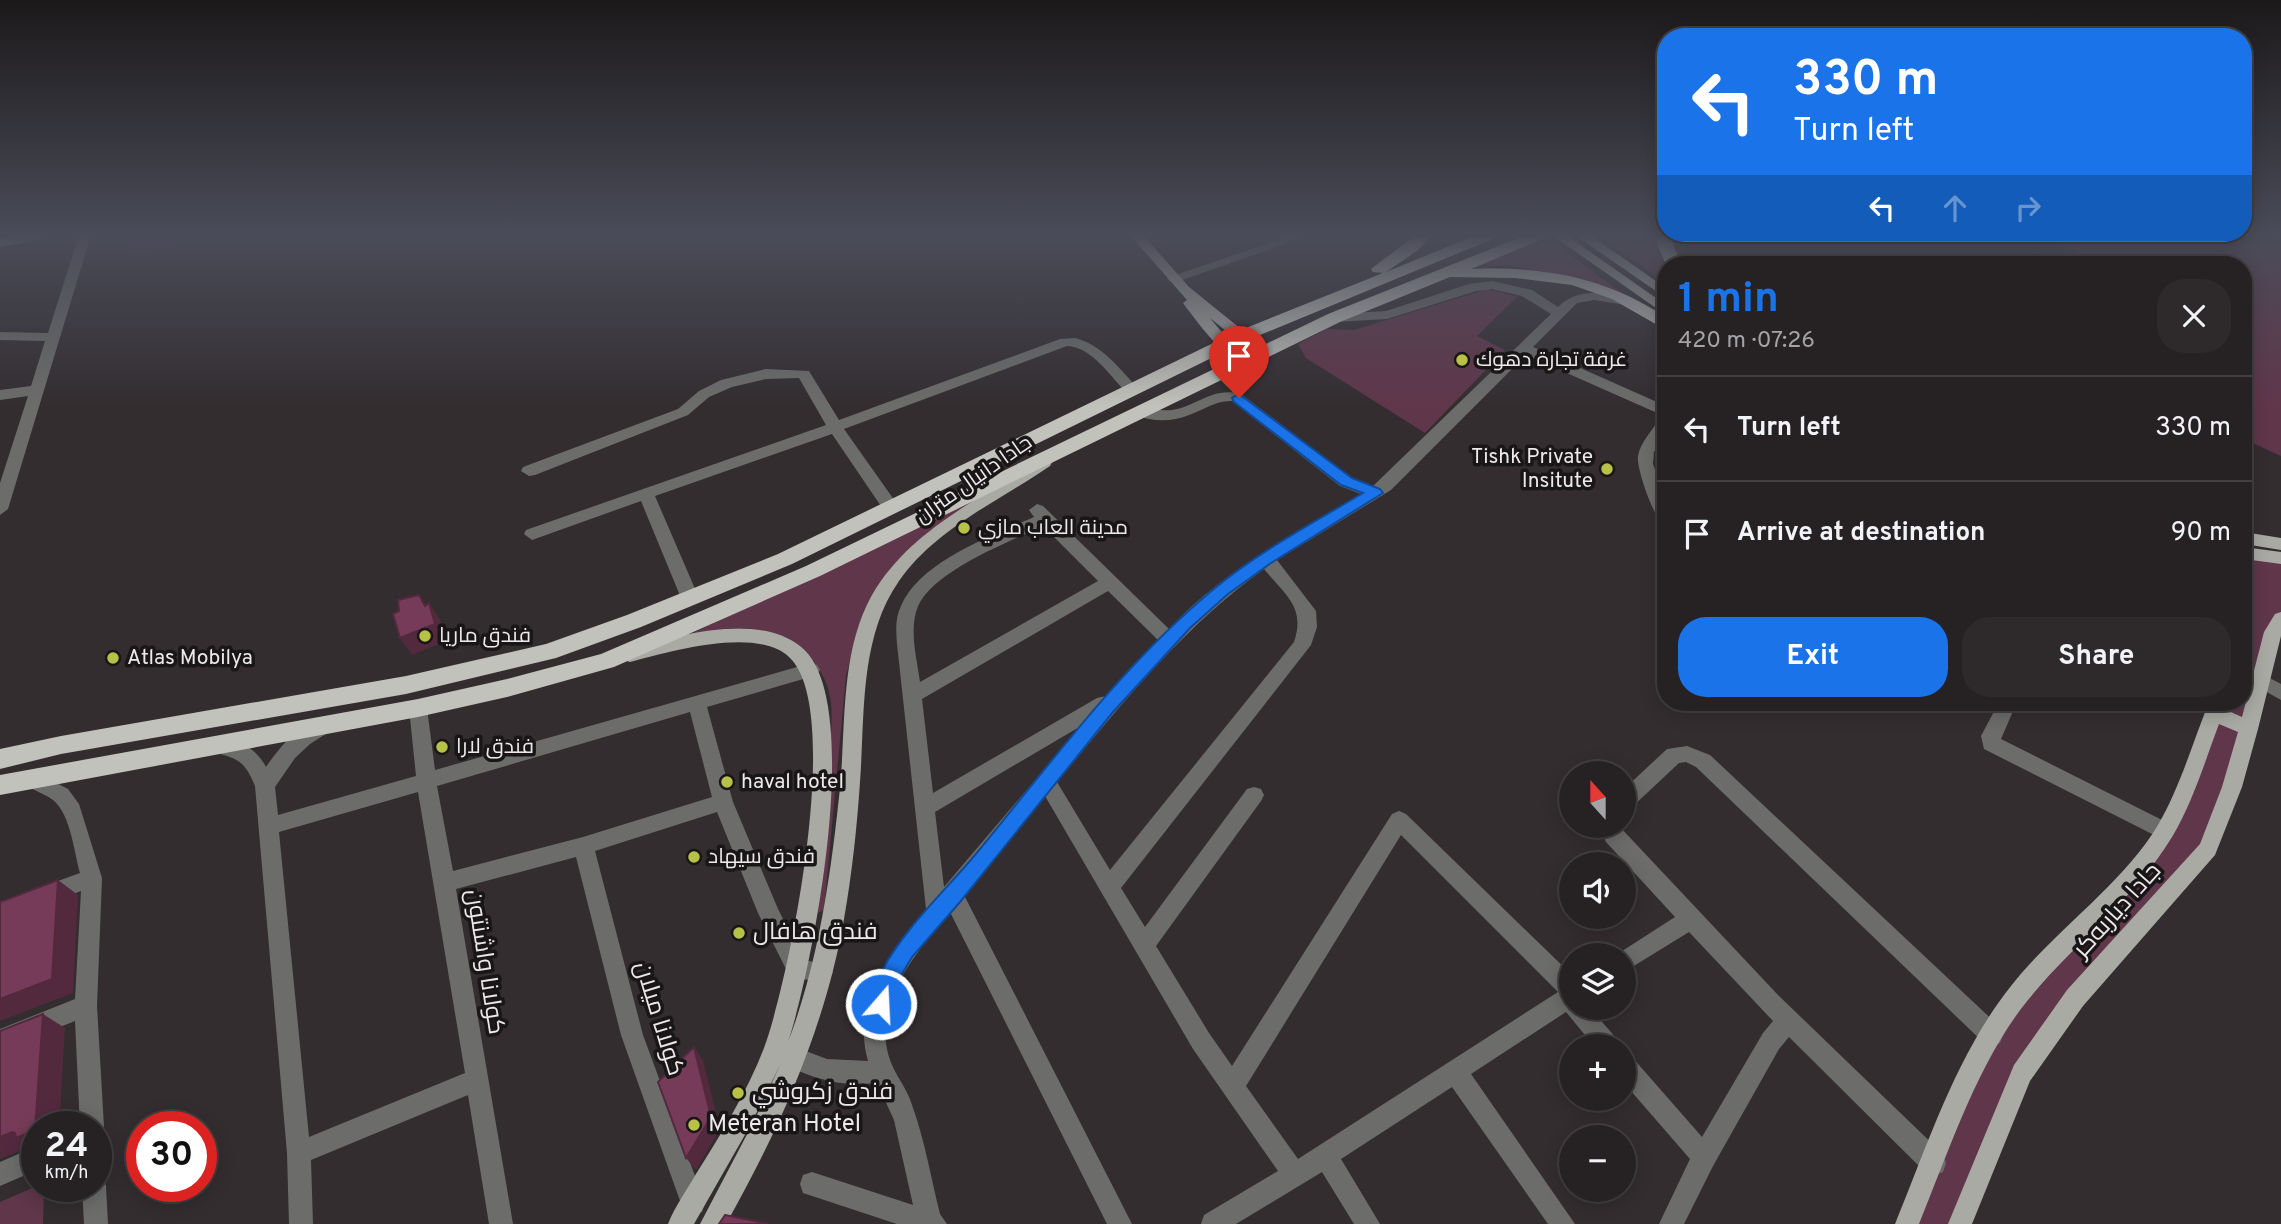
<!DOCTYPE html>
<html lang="en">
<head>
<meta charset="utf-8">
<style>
	:root { --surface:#262224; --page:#2e2a2c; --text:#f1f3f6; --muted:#a4a4a6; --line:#423f41; --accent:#1a73e8 }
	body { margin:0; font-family:Overpass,Cairo,sans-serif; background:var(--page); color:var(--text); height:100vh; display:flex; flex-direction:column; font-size:26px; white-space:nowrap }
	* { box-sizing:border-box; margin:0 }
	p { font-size:23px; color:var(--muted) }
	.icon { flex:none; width:38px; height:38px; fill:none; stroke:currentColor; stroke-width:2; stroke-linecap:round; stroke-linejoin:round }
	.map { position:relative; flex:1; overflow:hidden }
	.sheet { position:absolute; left:1657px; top:256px; width:595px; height:455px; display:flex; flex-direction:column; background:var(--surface); border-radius:28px; box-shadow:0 4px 18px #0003,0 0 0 2px var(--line) }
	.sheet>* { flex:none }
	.hud { position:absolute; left:1657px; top:28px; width:595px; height:214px; border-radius:28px; box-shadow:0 4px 18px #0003,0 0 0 2px var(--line); background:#1a73e8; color:#fff; overflow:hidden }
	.needle { width:46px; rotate:339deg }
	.tools { position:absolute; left:1559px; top:761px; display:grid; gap:14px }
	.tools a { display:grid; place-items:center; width:77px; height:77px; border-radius:50%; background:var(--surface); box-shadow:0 4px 18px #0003,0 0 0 2px var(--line); font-size:35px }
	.speed { position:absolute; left:21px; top:1111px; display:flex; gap:14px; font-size:35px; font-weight:700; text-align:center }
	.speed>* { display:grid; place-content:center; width:91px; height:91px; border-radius:50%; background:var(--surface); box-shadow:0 4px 18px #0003,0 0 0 2px var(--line); line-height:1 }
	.speed small { font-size:18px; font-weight:400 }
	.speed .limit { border:10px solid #d22; background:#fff; color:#111 }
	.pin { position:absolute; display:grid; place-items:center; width:60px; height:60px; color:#fff; margin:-72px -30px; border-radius:50% 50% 50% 0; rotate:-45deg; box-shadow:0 0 7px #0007 }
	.pin .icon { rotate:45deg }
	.me { position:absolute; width:77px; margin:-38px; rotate:19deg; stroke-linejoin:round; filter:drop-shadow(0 0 5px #0008) }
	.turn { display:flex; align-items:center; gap:24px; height:147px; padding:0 21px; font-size:32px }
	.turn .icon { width:91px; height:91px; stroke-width:2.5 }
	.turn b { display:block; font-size:49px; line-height:60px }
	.lanes { display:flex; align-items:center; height:66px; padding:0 21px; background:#0003; justify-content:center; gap:35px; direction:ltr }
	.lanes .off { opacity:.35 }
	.round { display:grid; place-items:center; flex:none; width:74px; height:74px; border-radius:28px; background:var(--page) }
	.headline { display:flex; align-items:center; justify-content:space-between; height:119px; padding:0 21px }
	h1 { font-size:42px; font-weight:700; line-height:52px; color:var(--accent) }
	.primary-button { display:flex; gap:14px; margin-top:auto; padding:14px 21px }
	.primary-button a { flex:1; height:80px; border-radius:28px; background:var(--accent); color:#fff; font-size:28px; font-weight:700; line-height:80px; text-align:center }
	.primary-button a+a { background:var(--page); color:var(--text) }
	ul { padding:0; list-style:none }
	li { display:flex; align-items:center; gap:21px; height:105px; padding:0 21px; border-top:2px solid var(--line) }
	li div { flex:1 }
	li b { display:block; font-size:26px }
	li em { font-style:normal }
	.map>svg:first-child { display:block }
	.green { fill:#60364a }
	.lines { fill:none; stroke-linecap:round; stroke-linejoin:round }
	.minor { fill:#6c6d6a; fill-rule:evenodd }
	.major { fill:#a9aaa4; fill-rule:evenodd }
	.highway { fill:#c1c2bb; fill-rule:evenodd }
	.shaded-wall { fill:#53293e }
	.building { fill:#763b58; stroke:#53293e; stroke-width:2 }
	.route { fill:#1a73e8; stroke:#114b97; stroke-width:2 }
	.poi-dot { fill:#b7c147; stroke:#191617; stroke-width:2.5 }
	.labels { text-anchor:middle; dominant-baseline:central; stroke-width:7; stroke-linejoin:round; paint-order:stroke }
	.poi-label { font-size:21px; fill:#ede8ea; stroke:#191617; text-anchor:start }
	.street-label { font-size:21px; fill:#ede8ea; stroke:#191617 }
	.near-street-label { font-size:24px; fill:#ede8ea; stroke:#191617 }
	.near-poi-label { font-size:24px; fill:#ede8ea; stroke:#191617; text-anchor:start }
</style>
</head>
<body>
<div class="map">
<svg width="2281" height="1224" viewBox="0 0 2281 1224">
	<rect width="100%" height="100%" fill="#332d30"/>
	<g class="green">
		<path d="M 1597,235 L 1655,235 C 1658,253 1666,266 1666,283 Z"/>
		<path d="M 2035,235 L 2281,235 L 2281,456 L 2244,439 L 2244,264 L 2104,264 Z"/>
		<path d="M 1548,238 L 1627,297 C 1577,279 1530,263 1476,265 Z"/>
		<path d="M 1488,289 L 1517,297 L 1477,336 L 1505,350 L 1425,433 L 1306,358 L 1298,344 L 1327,329 L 1354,330 Z"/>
		<path d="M 979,498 L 894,565 L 874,592 L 859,625 L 846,676 L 824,910 L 818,913 L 816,901 C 820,860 823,819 827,778 C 829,754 833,727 831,703 C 826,656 781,626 735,628 C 717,629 700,634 682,638 Z"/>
		<path d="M 2244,554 L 2281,560 L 2281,619 L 2208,849 L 2022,1073 L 1960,1224 L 1907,1224 L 1992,1035 L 2128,878 L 2185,787 L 2218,702 L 2244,702 Z"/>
		<path d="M 37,1186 L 44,1187 L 43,1224 L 0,1224 L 0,1202 Z"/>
	</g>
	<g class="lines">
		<g class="minor">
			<path d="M 79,235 L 91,235 L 8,509 L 0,515 L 0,483 L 28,396 L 0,400 L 0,390 L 31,386 L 45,341 L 0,340 L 0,332 L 48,333 Z"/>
			<path d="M 1292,235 L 1311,235 L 1179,281 L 1169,281 L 1167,278 Z"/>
			<path d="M 1492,281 L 1532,290 L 1558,307 C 1578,287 1606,292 1631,298 L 1631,304 L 1626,305 L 1594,300 L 1577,303 L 1533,347 L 1666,406 L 1666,433 L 1654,452 L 1653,464 L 1666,499 L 1666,526 C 1655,523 1636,468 1638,456 C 1640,443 1653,429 1661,417 L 1664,416 L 1526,355 L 1391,490 L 1277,560 L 1316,611 L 1317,627 L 1311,645 L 1121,888 L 1145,927 L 1247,789 L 1254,787 L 1261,789 L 1264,795 L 1261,801 L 1156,946 L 1209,1033 L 1232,1066 L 1392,814 L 1399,811 L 1406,814 L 1572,975 L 1572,1008 L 1590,1008 L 1616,1038 L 1619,1046 L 1594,1046 L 1566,1012 L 1471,1074 L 1575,1224 L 1548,1224 L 1452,1087 L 1341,1159 L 1380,1224 L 1354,1224 L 1322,1172 L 1236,1224 L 1201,1224 L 1204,1215 L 1278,1171 L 1193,1049 L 1045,796 L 964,895 L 1132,1224 L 1107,1224 L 950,912 C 918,952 872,1000 889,1057 C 894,1074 907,1088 912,1105 C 925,1141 931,1178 940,1214 L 947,1224 L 897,1224 L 803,1193 L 800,1184 L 803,1175 L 812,1172 L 913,1205 L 894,1120 L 877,1083 C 844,1087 817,1080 787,1066 L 784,1058 L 787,1050 L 795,1047 L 827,1059 L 868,1061 C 851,1003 891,950 926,909 L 897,644 C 896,631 895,618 901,606 C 920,561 992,536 1034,517 L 1029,510 L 1037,504 L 1043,506 L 1169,629 C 1222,571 1294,534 1361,494 L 1340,486 L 1232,401 C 1216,400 1204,410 1189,415 C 1169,423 1152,421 1133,415 L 1130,412 L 1133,409 C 1145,405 1158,412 1172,410 C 1197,406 1213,386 1241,394 L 1352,478 L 1373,486 L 1551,314 L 1522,296 L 1492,289 L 1476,291 L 1387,319 L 1334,322 L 1327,318 L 1334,314 L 1386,311 L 1469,284 ZM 1043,526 L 1098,581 L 920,682 C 917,660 910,634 916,612 C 926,573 1009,542 1043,526 ZM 1264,569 C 1285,595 1306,607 1294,642 L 1110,870 L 1057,782 C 1121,705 1183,627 1264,569 ZM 1108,591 L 1158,640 L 1106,696 L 1097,698 L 933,793 L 922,699 ZM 1081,726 L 944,887 L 935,812 ZM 1401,835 L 1558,992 L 1298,1159 L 1246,1086 Z"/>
			<path d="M 1075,338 C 1102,345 1117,366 1136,386 L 1138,389 L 1136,392 L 1126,392 C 1110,376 1092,347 1067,346 L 844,429 L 897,504 L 899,508 L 897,512 L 885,512 L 832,434 L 655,496 L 699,598 L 696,603 L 684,603 L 681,598 L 641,501 L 532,540 L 524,534 L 526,530 L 826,425 L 799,378 L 766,379 L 732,387 L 709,397 L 688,415 L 535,475 L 529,476 L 521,471 L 523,467 L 678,409 L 699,391 L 721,380 L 766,369 L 809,371 L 839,420 L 1060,339 Z"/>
			<path d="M 811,663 L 817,665 L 820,670 L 817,675 L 707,707 L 733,802 L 778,909 L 804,960 L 830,965 L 833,972 L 830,979 L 822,982 L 790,977 L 758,913 L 717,812 L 595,851 L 643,1035 L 705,1203 L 702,1212 L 693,1215 L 684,1212 L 621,1035 L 576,857 L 456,889 L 513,1224 L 489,1224 L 468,1095 L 311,1160 L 313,1224 L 289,1224 L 287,1153 L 255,786 C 244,759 237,759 211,751 L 208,745 L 211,739 C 233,732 257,749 266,767 C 278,750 305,713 329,722 L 331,727 L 329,732 L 310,744 L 295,758 L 275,787 L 278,815 L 416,776 L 409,708 L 411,703 L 418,700 L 425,703 L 427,708 L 435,770 ZM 690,712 L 712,797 L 583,837 L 453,871 L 437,786 ZM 418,792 L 465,1073 L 309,1137 L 279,832 Z"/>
			<path d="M 2262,674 L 2281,684 L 2281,700 L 2256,686 L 2253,681 L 2256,676 Z"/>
			<path d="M 1999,702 L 2017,702 L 2001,739 L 2172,825 L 2175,831 L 2172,837 L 2165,840 L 2158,837 L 1984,749 L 1981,736 Z"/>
			<path d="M 1687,746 L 1710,755 L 2000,1027 L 2003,1035 L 2000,1043 L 1992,1046 L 1984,1043 L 1696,767 L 1686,762 L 1679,763 L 1631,808 L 1624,810 L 1624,789 L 1667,749 Z"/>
			<path d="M 31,770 L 68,789 L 79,804 L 102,878 L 97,1006 L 104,1127 L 100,1135 L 96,1137 L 96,1127 L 80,1127 L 75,1021 L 0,1051 L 0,1029 L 75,999 L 81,891 L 0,922 L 0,902 L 80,873 C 74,852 71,815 53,800 C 43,792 27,790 21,778 L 24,772 Z"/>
			<path d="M 1599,826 L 1619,826 L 1778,995 L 1943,1154 L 1946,1163 L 1943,1172 L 1934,1175 L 1925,1172 L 1789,1037 L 1779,1049 L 1713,1166 L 1684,1224 L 1659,1224 L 1690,1159 L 1624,1083 L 1624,1054 L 1632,1057 L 1702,1137 L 1763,1033 L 1773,1021 L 1689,932 L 1624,972 L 1624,956 L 1616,955 L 1675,917 L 1606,842 Z"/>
			<path d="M 37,1146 L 37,1170 L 0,1186 L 0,1162 Z"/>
			<path d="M 96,1175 L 103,1177 L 106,1186 L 108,1224 L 84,1224 L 82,1186 L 96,1186 Z"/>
		</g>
		<g class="major">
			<path d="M 22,235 L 49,235 L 43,239 L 0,247 L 0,239 Z"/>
			<path d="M 1130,235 L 1143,235 L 1189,287 L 1267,350 L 1269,353 L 1267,356 L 1257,356 L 1210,318 L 1230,342 L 1252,361 L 1250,364 C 1230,368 1195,319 1183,303 L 1187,300 Z"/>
			<path d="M 1552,235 L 1566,235 L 1666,305 L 1666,315 Z"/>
			<path d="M 1575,235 L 1590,235 L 1666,288 L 1666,298 Z"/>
			<path d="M 1044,457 L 1050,458 L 1052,462 L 1050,466 C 999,501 935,529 899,581 C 859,638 865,716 860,782 C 857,827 852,874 844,919 C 825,1028 780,1128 726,1224 L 700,1224 L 754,1121 L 781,1063 L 750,1126 L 694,1224 L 668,1224 C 675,1206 687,1190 696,1174 C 721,1134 747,1092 764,1048 C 789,981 845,708 789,657 C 756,626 668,652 630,662 L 624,660 L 621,655 L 624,650 L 630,648 C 678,636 756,612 800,646 C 867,696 812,971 788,1042 C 819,961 831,874 840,788 C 846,725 840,652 872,595 C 897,552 935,525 976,499 C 993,488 1027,462 1044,457 Z"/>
			<path d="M 2244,532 L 2281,538 L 2281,550 L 2244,544 Z"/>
			<path d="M 2244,547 L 2281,552 L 2281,564 L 2244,559 Z"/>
			<path d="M 2281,612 L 2281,636 L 2258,729 L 2242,787 L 2215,855 L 2083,1006 L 2030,1081 L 1972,1224 L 1948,1224 L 2014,1065 L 2067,990 L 2200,844 L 2222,787 L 2238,732 L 2219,724 C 2205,761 2193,802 2172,837 C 2135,899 2073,944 2028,1000 C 1978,1061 1949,1151 1919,1224 L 1895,1224 C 1928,1144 1956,1055 2011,986 C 2054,931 2122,885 2158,825 C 2180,787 2193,742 2209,702 L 2227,702 L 2224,709 L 2242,717 L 2264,632 L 2275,614 Z"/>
			<path d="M 2244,613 L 2250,615 L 2253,626 L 2250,631 L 2244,633 Z"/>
		</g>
		<g class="highway">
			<path d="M 1416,235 L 1433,235 L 1417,251 L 1386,272 L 1476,235 L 1498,235 L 1495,238 L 1248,340 L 792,564 L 641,627 L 556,658 L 406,694 L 61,754 L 0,769 L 0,749 L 61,736 L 406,676 L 546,644 L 627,615 L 778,554 L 1236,332 L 1383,273 L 1373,272 L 1371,269 Z"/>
			<path d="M 1526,235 L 1548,235 L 1545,238 L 1471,269 C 1544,266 1605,277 1666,317 L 1666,330 L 1612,299 L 1572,285 L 1515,278 L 1450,277 L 1340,322 L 820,576 L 614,667 L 507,697 L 418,717 L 0,795 L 0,775 L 418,699 L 507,679 L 601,654 L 806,566 L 1328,314 Z"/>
			<path d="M 1657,235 L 1673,235 L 1673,244 L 1681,264 L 1666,265 L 1657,244 Z"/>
		</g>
	</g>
	<g class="shaded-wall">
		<path d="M 145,235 L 183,235 L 181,247 L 133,257 L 122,240 Z"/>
		<path d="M 429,603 L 440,620 L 446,641 L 412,655 L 400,638 L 433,618 Z"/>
		<path d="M 58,880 L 78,895 L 73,993 L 0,1021 L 0,999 Z"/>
		<path d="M 43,1014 L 65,1028 L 59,1127 L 37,1127 L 37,1149 L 31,1146 L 0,1159 L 0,1137 L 12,1132 L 21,1136 Z"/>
		<path d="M 694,1047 L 703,1060 L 720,1129 L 696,1170 L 686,1158 Z"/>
	</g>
	<g class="building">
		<path d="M 123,235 L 145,235 L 122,240 Z"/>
		<path d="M 419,595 L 425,606 L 429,603 L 435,624 L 400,638 L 393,614 L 399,611 L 398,600 Z"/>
		<path d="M 58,880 L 52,979 L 0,999 L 0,902 Z"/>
		<path d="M 43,1014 L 35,1130 L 16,1138 L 15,1133 L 12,1132 L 0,1137 L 0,1031 Z"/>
		<path d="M 694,1047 L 711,1117 L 686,1158 L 658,1082 Z"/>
		<path d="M 725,1215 L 769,1224 L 719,1224 Z"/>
	</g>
	<linearGradient id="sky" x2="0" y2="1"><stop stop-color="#1c191a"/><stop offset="0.58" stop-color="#4a4c59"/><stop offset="1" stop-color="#4a4c59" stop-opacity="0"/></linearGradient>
	<rect width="2281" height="406" fill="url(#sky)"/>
	<path class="route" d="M 1239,394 L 1352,478 L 1380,489 L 1383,493 L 1271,563 L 1228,594 L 1190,628 L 1113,712 L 960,902 L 912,957 L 899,979 L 888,1011 L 881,1014 L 874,1011 L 871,1004 C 874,992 877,979 883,969 C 905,927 950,886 980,849 C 1054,759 1125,662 1215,588 C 1260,551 1313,523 1363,493 L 1341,485 L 1234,402 L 1232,398 Z"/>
	<g class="poi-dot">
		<circle cx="1462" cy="360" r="7"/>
		<circle cx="1607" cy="469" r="7"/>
		<circle cx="964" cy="528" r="7"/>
		<circle cx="425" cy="636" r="7"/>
		<circle cx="113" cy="658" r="7"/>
		<circle cx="442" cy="747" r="7"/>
		<circle cx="727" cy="782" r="7"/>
		<circle cx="694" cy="857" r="7"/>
		<circle cx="739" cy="933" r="7"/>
		<circle cx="738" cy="1093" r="7"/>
		<circle cx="694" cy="1125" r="7"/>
	</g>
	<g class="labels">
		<g class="poi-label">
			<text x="1476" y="360">غرفة تجارة دهوك</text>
			<text x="1593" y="457" text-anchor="end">Tishk Private<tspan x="1593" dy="24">Insitute</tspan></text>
			<text x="978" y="528">مدينة العاب مازي</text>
			<text x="439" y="636">فندق ماريا</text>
			<text x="127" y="658">Atlas Mobilya</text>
			<text x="456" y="747">فندق لارا</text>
			<text x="741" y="782">haval hotel</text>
			<text x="708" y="857">فندق سيهاد</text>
		</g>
		<g class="street-label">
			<text transform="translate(974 480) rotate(-35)">جادا دانيال متران</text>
		</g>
		<g class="near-street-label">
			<text transform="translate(2118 911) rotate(-48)">جادا دیاربه‌كر</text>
			<text transform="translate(484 962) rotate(81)">كولانا واشنتون</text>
			<text transform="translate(658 1019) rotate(73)">كولانا ميلان</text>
		</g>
		<g class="near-poi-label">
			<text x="753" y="933">فندق هافال</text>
			<text x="752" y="1093">فندق زكروشي</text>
			<text x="708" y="1125">Meteran Hotel</text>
		</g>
	</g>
</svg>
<div class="tools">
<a><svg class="needle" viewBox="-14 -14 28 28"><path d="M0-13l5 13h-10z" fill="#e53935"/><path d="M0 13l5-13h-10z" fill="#a4a4a6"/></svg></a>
<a><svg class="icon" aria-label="sound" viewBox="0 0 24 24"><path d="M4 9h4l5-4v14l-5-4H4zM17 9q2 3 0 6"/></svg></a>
<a><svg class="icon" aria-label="layers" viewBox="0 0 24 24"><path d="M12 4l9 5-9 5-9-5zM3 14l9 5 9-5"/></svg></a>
<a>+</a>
<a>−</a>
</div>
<div class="speed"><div>24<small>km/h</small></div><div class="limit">30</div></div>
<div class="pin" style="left:1239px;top:398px;background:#d93025"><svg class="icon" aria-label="arrive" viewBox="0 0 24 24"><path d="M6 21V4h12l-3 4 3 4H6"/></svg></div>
<svg class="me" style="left:881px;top:1004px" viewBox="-20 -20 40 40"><circle r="17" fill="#1a73e8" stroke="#fff" stroke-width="3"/><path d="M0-11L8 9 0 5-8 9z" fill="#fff"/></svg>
<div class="hud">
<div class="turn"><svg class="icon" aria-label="left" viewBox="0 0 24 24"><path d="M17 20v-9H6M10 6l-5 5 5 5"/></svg><div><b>330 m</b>Turn left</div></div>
<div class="lanes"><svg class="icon" aria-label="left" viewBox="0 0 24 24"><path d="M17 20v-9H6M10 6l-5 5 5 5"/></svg><svg class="icon off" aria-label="ahead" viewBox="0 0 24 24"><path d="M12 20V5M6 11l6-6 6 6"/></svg><svg class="icon off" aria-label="right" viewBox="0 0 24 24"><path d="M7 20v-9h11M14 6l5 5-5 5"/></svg></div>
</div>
<section class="sheet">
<div class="headline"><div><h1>1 min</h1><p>420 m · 07:26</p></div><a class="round"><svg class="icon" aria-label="close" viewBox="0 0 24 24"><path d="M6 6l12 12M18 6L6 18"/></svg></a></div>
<ul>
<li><svg class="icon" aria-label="left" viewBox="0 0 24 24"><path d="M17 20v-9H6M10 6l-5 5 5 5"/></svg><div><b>Turn left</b></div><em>330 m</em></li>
<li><svg class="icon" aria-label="arrive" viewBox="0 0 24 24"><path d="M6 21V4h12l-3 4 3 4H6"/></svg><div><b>Arrive at destination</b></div><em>90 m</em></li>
</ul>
<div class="primary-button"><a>Exit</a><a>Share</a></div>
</section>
</div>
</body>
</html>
